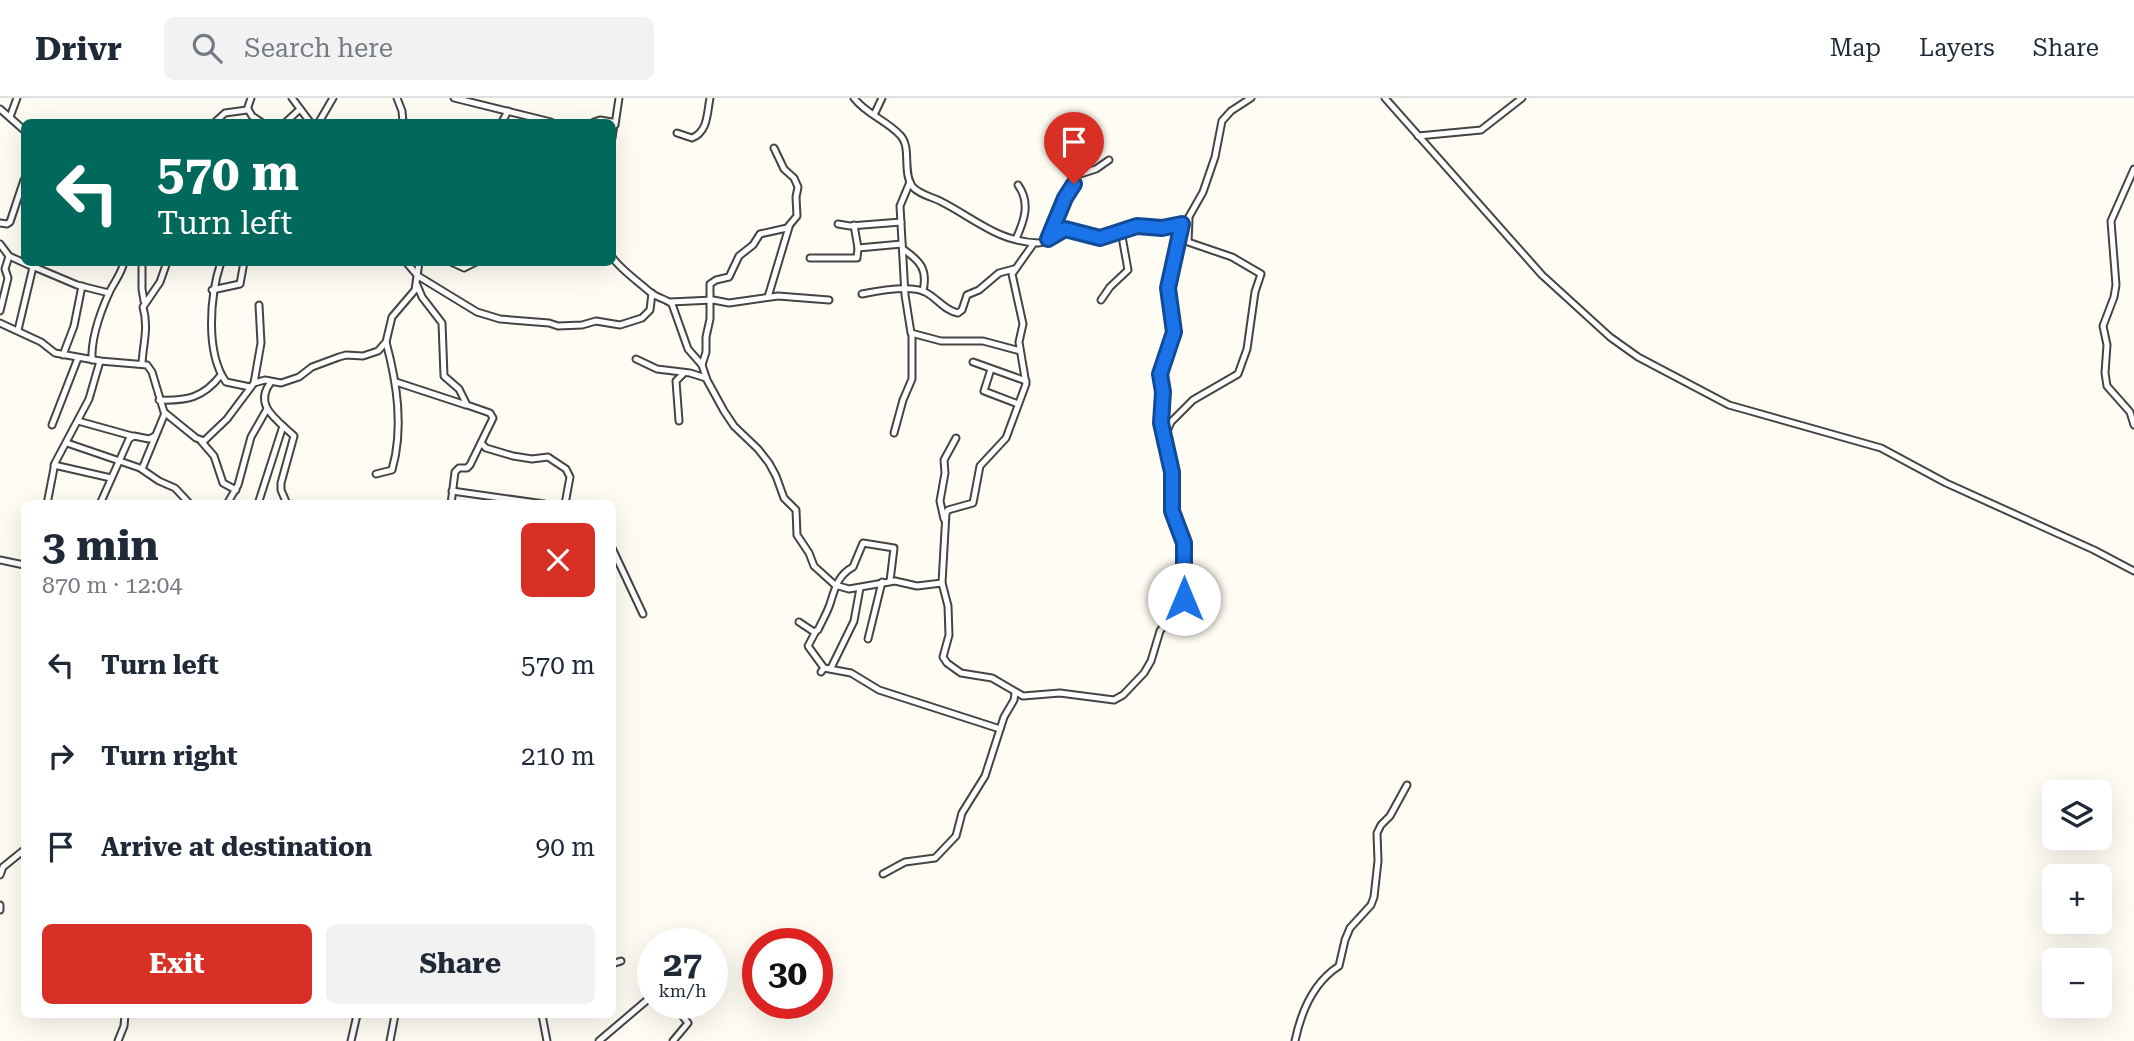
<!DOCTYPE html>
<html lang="en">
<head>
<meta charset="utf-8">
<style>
	:root { --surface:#fff; --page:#f2f2f3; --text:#1f2937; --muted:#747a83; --line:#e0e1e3; --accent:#d93025 }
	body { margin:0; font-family:"Roboto Serif",serif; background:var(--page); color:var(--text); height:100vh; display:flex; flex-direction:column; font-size:26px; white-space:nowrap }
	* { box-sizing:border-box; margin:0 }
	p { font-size:23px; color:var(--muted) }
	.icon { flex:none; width:38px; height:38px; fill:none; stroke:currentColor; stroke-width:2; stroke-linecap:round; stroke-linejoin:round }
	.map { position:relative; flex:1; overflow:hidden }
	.drawer { position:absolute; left:21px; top:402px; width:595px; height:518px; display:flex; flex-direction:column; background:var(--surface); border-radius:10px; box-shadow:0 7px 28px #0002 }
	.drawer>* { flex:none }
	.top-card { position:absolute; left:21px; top:21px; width:595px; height:147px; border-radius:10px; box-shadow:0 7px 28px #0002; background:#00695c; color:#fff; overflow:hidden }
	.buttons { position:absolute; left:2042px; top:682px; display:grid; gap:14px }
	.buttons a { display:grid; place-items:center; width:70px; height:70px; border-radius:10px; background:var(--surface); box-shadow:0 7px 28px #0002; font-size:35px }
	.speed { position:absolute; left:637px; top:830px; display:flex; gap:14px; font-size:35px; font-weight:700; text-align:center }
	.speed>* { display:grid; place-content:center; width:91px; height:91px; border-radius:50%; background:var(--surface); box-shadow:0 7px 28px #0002; line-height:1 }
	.speed small { font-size:18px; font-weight:400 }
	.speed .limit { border:10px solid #d22; background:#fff; color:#111 }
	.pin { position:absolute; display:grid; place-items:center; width:60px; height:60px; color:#fff; margin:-72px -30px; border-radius:50% 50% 50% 0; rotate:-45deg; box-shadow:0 0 7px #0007 }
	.pin .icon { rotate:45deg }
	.me { position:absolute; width:77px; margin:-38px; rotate:0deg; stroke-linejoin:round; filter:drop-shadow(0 0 5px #0008) }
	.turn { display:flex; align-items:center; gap:24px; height:147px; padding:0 21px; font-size:32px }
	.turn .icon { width:91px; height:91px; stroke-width:2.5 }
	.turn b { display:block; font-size:49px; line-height:60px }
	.round { display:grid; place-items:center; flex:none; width:74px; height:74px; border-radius:10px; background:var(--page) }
	.summary { display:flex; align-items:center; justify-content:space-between; height:119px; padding:0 21px }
	h1 { font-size:42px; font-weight:700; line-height:52px }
	.primary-button { display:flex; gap:14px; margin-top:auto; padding:14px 21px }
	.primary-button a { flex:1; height:80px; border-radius:10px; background:var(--accent); color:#fff; font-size:28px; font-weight:700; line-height:80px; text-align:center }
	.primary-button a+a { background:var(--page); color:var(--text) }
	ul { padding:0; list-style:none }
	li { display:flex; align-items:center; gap:21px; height:91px; padding:0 21px }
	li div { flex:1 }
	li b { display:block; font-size:26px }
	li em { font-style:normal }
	header { display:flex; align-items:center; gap:42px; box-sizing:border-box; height:98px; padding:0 35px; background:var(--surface); border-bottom:2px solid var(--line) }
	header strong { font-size:33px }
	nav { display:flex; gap:38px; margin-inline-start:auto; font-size:24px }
	.search { width:490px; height:63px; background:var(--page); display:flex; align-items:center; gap:18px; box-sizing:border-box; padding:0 24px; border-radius:10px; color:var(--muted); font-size:26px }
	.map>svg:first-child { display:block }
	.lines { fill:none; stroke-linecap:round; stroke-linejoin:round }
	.minor-casing { stroke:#444; stroke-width:9 }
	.minor { stroke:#fff; stroke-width:5 }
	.route-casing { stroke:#114b97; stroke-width:18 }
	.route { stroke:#1a73e8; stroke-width:12 }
</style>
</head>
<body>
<header>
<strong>Drivr</strong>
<div class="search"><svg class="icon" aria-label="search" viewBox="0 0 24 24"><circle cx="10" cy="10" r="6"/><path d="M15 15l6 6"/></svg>Search here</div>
<nav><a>Map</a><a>Layers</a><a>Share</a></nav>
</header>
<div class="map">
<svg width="2134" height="943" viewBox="0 0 2134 943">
	<rect width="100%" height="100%" fill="#fffcf4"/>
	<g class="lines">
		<defs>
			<g id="minor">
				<path d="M 292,0 L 310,24"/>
				<path d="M 397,0 L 402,13 L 403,24"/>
				<path d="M 454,0 L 551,24"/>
				<path d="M 854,0 C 866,16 886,22 900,37 C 912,49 902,73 912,88 C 918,96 932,99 940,103 C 974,120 998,144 1038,145 L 1044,144 L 1062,131 L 1075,132 L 1100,140 L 1131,129 L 1162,130 L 1186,124 L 1203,94 L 1215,59 L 1222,23 L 1231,13 L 1251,0"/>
				<path d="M 1385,0 L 1542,177 L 1610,239 L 1638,259 L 1729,307 L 1881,350 L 1946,385 L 2094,452 L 2134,473"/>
				<path d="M 0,11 L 24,32"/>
				<path d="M 248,11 L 252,18 L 261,24"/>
				<path d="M 874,17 L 882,0"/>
				<path d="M 10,19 L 17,0"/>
				<path d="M 215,24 L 225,15 L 247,12 L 251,0"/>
				<path d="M 286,24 L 300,11"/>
				<path d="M 319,24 L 333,0"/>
				<path d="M 502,24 L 508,13"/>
				<path d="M 594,24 L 600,22 L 612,24"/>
				<path d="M 615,27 L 619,0"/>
				<path d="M 677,35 L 692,40 C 708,34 707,15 710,0"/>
				<path d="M 1418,38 L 1481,32 L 1522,0"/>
				<path d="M 612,40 L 614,26"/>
				<path d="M 2134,71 L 2111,123 L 2116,187 L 2114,199 L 2103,228 L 2107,247 L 2105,275 L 2107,288 L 2130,314 L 2134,327"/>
				<path d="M 910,84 L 900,108 L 905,197 L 911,235 L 941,243 L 983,243 L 1020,253"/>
				<path d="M 0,125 L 7,126 L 10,124 L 24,82"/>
				<path d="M 838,126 L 850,128 L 901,124"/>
				<path d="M 1049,138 L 1065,100 L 1077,77 L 1096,71 L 1109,62"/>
				<path d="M 1016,141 C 1024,123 1031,105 1018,87"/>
				<path d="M 1034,145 L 1012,176 L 1023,226 L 1019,244 L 1026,286 L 1006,340 L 980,368 L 973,405 L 948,412 L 946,415 L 942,485 L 948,508 L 949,537 L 943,559 L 947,565 L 961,575 L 992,580 L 1023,598 L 1060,595 L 1114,602 L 1123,597 L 1144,575 L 1151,563 L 1160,533 L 1184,500 L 1184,445 L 1172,413 L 1172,375 L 1164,340 L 1171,324 L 1193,302 L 1238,276 L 1247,251 L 1255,194 L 1261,176 L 1232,159 L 1188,144 L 1189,121"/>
				<path d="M 0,146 L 9,158 L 5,171 L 8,180 L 0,213"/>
				<path d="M 858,150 L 902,146"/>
				<path d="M 903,151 C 920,163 928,171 923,193"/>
				<path d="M 9,158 L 33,169 L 18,232"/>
				<path d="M 612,159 C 621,172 639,184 651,195 C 658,200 666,201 672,206 L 688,251 L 702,267 L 707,282 L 724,313 L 734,328 L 758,351 L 769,365 L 776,378 L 784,400 L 796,412 L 797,437 L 809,455 L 814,468 L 835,487 L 849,491 L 895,483 L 917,488 L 942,485"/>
				<path d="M 810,160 L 857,160 L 858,150 L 854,127"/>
				<path d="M 142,164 L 142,191 L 144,203"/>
				<path d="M 221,164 C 210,197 205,254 226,284 L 250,289"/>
				<path d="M 406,164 L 418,178 L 477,214 L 500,221 L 549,225 L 558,228 L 582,227 L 596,223 L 620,227 L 642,220 L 650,212 L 652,195"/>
				<path d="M 451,164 L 464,170 L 476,164"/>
				<path d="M 32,168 L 77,187 L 109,195"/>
				<path d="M 417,187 L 422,199 L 442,225 L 444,278 L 459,291 L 467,307 L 490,315 L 493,320 L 470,367 L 467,370 L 459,370 L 455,374 L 451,406"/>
				<path d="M 212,192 L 240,186 L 244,164"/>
				<path d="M 862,196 C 877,193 911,187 925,194 C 936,199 945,213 958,215 L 962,212 L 967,197 L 979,192 L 999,175 L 1014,171"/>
				<path d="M 768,199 L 789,129"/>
				<path d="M 1101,202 L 1110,189 L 1128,172 L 1121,133"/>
				<path d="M 670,204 L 713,202 L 729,205 L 778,198 L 829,202"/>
				<path d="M 0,225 L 41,244 L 55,255 L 100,263 L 147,267 L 152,274 L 164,314 L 196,340 L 204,343 L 227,321 L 254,285 L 265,282 L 281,285 L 299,279 L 312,269 L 339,259 L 346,257 L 363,258 L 378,253 L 386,244 L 392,219 L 415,192 L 419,164"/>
				<path d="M 63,257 L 74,228 L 82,188"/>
				<path d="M 636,261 L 657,271 L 690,275 L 706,280"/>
				<path d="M 92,262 C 91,239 100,215 109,195 C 114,184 121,177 124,164"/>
				<path d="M 973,264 L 1026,283"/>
				<path d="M 142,266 C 143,245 149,230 143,209 L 160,184 L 167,164"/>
				<path d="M 702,267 L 706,254 L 706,239 L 710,221 L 710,186 L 716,182 L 729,179 L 739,158 L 753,147 L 760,136 L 787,130 L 797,118 L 796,99 L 798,89 L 794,80 L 784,71 L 774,50"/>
				<path d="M 991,271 L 984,293 L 1018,306"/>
				<path d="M 271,284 C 252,308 279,323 294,338 L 281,385 L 281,392 L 287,406"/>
				<path d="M 396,284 L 466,307"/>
				<path d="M 254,285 L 261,245 L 259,207"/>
				<path d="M 159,302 C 187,303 203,300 221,277"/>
				<path d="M 78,323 L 132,338"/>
				<path d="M 679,323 L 676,283 L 684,275"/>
				<path d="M 52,327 L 78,260"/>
				<path d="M 894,335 L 903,302 L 912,281 L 912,236"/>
				<path d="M 1163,337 L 1161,322 L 1163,290 L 1160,275 L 1174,234 L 1174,222 L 1168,190 L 1182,126"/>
				<path d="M 201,343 L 214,358 L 223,385 L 236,392"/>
				<path d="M 67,345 L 140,370 L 159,383 L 175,390 L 190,406"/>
				<path d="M 481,345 L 486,350 L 513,358 L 532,361 L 548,359 L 566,371 L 570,379 L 565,406"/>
				<path d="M 54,367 L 111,380"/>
				<path d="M 142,371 L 165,315"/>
				<path d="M 376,376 L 392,372 C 404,330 397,285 386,244"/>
				<path d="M 452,393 L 544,406"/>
				<path d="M 47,406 L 55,365 L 89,301 L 100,263"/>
				<path d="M 100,406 L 129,341 L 134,338 L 149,341 L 155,338"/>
				<path d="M 227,406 L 238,387 L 251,339 L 267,311"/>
				<path d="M 258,406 L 283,328"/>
				<path d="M 944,421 L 940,403 L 945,375 L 944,362 L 956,340"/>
				<path d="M 612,450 L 643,516"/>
				<path d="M 0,462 L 24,467"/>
				<path d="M 799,524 L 814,534 L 818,532 C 822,523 827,515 830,506 C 835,490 838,477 853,469 L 863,445 L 894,450 L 890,483"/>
				<path d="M 816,533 L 808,548 L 824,570 L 821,574"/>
				<path d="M 868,541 L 882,484"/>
				<path d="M 824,570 L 851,575 L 879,592 L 1000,631"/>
				<path d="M 831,570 L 854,523 L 860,490"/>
				<path d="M 883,776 L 905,764 L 935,760 L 956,738 L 962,715 L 985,678 L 1004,619 L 1014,602 L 1015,595"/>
				<path d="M 0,777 L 3,769 L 24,752"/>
				<path d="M 0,807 L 0,812"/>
				<path d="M 612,866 L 621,863"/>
				<path d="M 672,905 L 688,925 L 673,943"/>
				<path d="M 542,917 L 547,943"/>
				<path d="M 118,943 L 124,928 L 125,917"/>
				<path d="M 351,943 L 357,917"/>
				<path d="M 390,943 L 395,917"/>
				<path d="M 599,943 L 653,897"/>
				<path d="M 1295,943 C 1301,914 1314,884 1339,868 L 1345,842 L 1350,830 L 1371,807 L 1374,799 L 1378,763 L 1377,735 L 1381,727 L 1390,718 L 1407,687"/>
			</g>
		</defs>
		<use href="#minor" class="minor-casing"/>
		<use href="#minor" class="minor"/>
	</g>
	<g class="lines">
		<defs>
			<path id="route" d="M 1074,86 L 1065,100 L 1048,141 L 1065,131 L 1100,140 L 1137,128 L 1162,130 L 1182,126 L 1168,190 L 1174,234 L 1160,276 L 1163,294 L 1161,325 L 1172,374 L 1172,413 L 1184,445 L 1184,501"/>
		</defs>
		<use href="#route" class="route-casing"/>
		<use href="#route" class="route"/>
	</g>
</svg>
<div class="buttons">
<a><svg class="icon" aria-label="layers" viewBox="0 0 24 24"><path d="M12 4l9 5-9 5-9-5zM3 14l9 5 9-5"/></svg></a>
<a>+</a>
<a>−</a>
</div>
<div class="speed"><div>27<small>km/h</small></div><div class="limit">30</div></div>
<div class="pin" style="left:1074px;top:86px;background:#d93025"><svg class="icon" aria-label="arrive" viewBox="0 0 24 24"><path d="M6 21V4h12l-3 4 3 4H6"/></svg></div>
<svg class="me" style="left:1184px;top:501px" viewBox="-20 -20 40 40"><circle r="19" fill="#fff"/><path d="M0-13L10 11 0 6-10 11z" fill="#1a73e8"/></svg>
<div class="top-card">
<div class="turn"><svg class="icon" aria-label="left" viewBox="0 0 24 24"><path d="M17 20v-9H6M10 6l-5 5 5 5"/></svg><div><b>570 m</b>Turn left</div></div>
</div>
<section class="drawer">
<div class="summary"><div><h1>3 min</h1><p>870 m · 12:04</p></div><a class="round" style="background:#d93025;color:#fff"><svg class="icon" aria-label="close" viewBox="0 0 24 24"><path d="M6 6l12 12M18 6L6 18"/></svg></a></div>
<ul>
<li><svg class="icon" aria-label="left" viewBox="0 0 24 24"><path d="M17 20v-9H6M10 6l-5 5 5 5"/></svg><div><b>Turn left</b></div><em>570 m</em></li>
<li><svg class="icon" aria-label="right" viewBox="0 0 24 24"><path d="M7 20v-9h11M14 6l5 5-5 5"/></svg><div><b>Turn right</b></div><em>210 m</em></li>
<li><svg class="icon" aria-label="arrive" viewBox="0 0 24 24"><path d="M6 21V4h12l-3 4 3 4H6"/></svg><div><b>Arrive at destination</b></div><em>90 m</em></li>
</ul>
<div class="primary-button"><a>Exit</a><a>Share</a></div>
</section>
</div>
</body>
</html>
